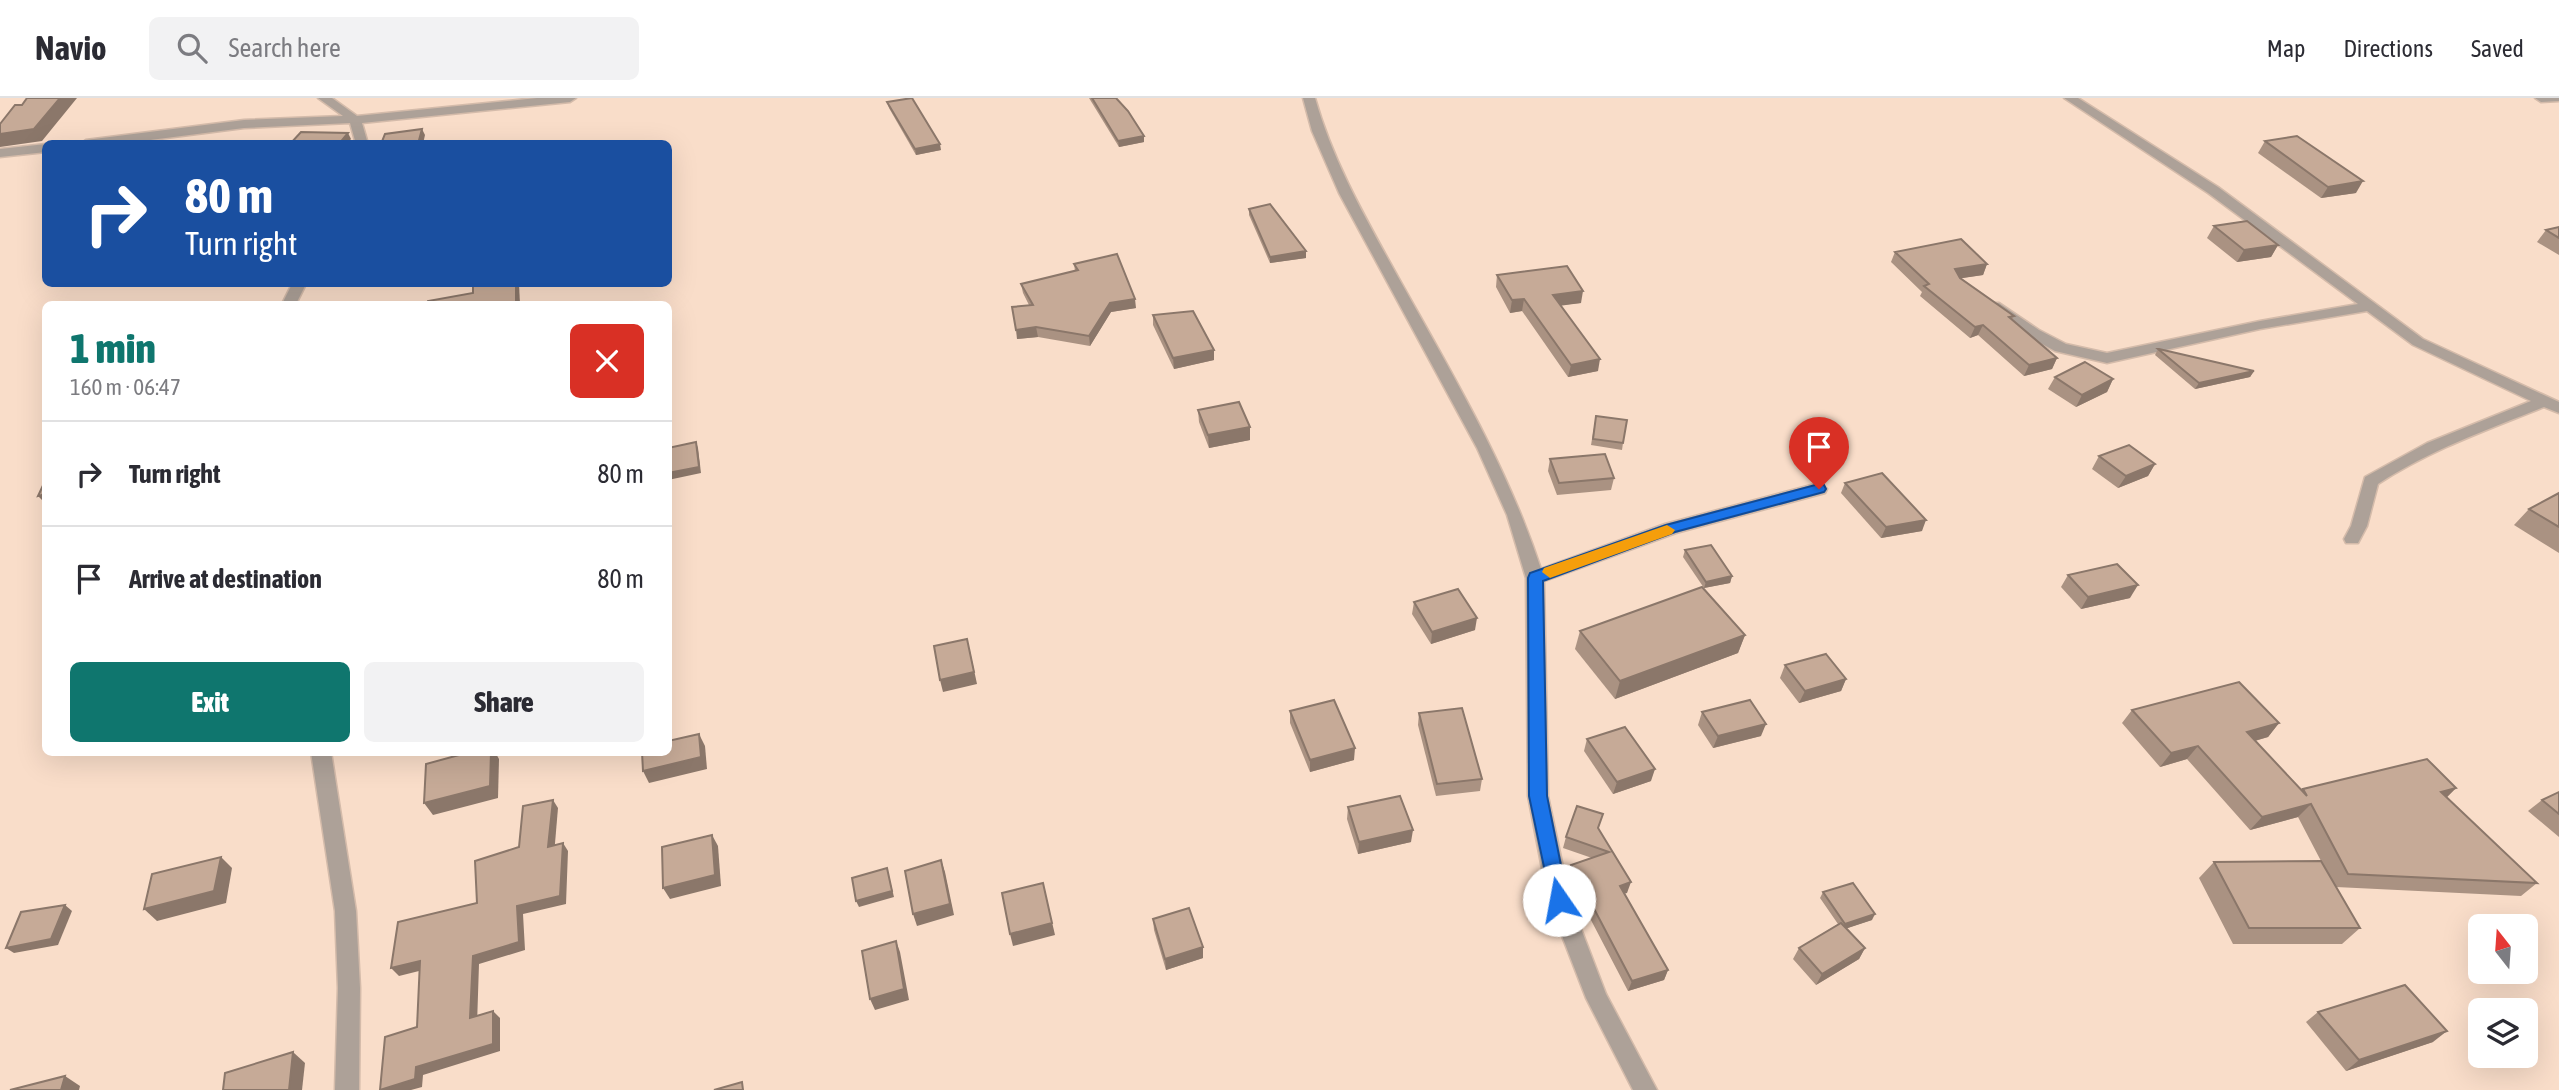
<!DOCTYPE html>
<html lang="en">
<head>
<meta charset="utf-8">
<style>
	:root { --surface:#fff; --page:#f2f2f3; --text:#2b2b33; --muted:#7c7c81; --line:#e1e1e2; --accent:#0f766e }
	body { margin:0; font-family:"Asap Condensed",sans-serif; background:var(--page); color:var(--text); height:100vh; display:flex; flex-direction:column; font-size:26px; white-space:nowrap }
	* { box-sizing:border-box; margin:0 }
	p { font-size:23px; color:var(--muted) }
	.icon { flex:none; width:38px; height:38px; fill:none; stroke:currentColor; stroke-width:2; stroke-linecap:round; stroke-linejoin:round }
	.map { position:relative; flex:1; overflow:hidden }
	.details { position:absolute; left:42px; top:203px; width:630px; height:455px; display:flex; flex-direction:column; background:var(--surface); border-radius:10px; box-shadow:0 7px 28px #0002 }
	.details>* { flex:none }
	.guide { position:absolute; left:42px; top:42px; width:630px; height:147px; border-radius:10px; box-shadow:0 7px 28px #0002; background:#1a4fa0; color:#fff; overflow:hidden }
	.needle { width:46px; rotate:343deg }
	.buttons { position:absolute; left:2468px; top:816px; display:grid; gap:14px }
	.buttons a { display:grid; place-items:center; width:70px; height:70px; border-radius:10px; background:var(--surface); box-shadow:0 7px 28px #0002; font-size:35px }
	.pin { position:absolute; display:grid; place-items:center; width:60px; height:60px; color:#fff; margin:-72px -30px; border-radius:50% 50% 50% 0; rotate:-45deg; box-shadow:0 0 7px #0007 }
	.pin .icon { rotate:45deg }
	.me { position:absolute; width:77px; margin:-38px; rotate:348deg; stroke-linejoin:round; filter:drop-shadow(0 0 5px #0008) }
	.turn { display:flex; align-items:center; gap:24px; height:147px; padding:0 28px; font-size:32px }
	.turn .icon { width:91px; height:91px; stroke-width:2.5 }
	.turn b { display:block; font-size:49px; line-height:60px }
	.round { display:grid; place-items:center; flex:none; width:74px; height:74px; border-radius:10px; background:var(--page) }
	.head { display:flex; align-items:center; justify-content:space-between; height:119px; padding:0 28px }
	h1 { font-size:42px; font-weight:800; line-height:52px; color:var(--accent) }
	.cta { display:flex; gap:14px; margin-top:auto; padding:14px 28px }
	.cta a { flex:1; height:80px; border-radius:10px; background:var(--accent); color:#fff; font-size:28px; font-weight:800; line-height:80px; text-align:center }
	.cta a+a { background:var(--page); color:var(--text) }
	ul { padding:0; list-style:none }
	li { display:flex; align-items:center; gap:21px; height:105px; padding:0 28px; border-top:2px solid var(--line) }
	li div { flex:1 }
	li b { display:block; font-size:26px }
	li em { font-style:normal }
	header { display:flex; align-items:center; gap:42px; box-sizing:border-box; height:98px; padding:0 35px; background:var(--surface); border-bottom:2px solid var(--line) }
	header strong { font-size:33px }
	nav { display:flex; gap:38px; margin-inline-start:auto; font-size:24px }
	.search { width:490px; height:63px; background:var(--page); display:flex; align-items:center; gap:18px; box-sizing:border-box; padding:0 24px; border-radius:10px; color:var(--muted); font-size:26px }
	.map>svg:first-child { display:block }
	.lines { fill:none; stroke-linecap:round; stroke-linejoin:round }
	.street-casing { stroke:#d4bbaa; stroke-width:3 }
	.street { fill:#ada198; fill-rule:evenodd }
	.wall { fill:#aa9282 }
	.shaded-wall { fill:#8b776a }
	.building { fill:#c6aa97; stroke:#8b776a; stroke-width:2 }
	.route { fill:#1a73e8; stroke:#114b97; stroke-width:2 }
	.slow { fill:#f59e0b }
</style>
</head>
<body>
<header>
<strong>Navio</strong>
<div class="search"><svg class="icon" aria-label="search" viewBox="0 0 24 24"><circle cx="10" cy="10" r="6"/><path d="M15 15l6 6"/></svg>Search here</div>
<nav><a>Map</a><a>Directions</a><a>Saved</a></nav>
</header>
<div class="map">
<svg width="2559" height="992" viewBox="0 0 2559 992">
	<rect width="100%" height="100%" fill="#f9ddc9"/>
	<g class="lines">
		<defs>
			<g id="street">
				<path d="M 318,0 L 332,0 L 357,18 L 537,0 L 576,0 L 570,4 L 362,25 L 368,46 L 356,46 L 350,25 L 244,30 L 119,46 L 80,46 L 86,42 L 244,22 L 343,18 Z"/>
				<path d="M 1303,0 L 1315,0 C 1333,64 1366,121 1398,179 C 1451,274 1507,367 1541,471 L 1665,426 L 1819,385 L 1827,391 L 1825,395 L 1676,435 L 1544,483 L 1548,698 L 1570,802 L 1606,896 L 1657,992 L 1633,992 L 1586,900 L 1548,802 L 1528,698 L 1526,480 L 1507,417 L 1477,350 L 1339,95 L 1312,33 Z"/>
				<path d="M 2064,0 L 2078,0 L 2218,89 L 2423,241 L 2559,304 L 2559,315 L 2544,309 C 2487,332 2430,352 2378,386 L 2367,428 L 2358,445 L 2346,445 L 2344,441 L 2351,428 L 2365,379 L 2427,345 L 2531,303 L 2413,247 L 2367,213 L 2260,231 L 2107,265 L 2055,253 L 2029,239 L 1989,211 L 1989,205 L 1999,205 L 2039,232 L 2066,246 L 2107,255 L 2260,223 L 2358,206 L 2208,95 Z"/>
				<path d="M 2535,0 L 2559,0 L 2559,3 L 2541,4 Z"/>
				<path d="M 46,46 L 46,54 L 0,59 L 0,51 Z"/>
				<path d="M 292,186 L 306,186 L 296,206 L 282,206 Z"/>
				<path d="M 311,654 L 331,654 L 356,813 L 360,890 L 359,992 L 335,992 L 338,890 L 335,813 Z"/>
			</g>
		</defs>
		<use href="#street" class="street-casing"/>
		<use href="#street" class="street"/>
	</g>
	<g class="wall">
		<path d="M 1089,0 L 1116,0 L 1144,44 L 1119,49 Z"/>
		<path d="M 887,4 L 941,52 L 916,57 L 889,10 Z"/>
		<path d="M 2265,43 L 2356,95 L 2321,100 L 2258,55 Z"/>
		<path d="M 1249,111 L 1306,160 L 1270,165 L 1249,117 Z"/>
		<path d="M 2214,128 L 2278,147 L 2271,159 L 2237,164 L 2207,140 Z"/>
		<path d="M 2559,129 L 2559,157 L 2537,144 L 2546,132 Z"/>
		<path d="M 1895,154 L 1987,166 L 1983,177 L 1961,180 L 2014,218 L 2012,222 L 2057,260 L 2052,271 L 2024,278 L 1978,237 L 1970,240 L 1920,198 L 1922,194 L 1891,164 Z"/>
		<path d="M 1074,166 L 1136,210 L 1111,214 L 1090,248 L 1038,239 L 1017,241 L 1029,207 L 1023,195 L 1021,186 L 1075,173 Z"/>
		<path d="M 1497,177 L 1581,205 L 1561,207 L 1598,273 L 1568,279 L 1522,213 L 1510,215 L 1496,189 Z"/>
		<path d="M 1153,217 L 1214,262 L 1174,271 L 1153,227 Z"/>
		<path d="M 2158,251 L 2254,273 L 2250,279 L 2195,291 L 2155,257 Z"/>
		<path d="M 2055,279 L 2113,281 L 2107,294 L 2076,309 L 2048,291 Z"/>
		<path d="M 1198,312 L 1250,329 L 1250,342 L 1209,350 L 1199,324 Z"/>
		<path d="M 1596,318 L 1623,345 L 1622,352 L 1591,347 Z"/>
		<path d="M 2099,358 L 2155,366 L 2148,378 L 2118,390 L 2092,371 Z"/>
		<path d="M 1550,361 L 1614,380 L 1611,392 L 1557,397 L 1548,373 Z"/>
		<path d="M 1845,385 L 1922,433 L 1881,440 L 1841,395 Z"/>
		<path d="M 2559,395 L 2559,455 L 2514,427 L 2529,411 Z"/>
		<path d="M 1685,452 L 1732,478 L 1730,485 L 1704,490 L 1683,459 Z"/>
		<path d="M 2068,477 L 2130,500 L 2081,511 L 2061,489 Z"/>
		<path d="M 1414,504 L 1475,532 L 1431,546 L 1412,516 Z"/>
		<path d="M 1580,533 L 1745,537 L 1738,555 L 1615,601 L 1575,551 Z"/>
		<path d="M 1785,567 L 1846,581 L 1841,593 L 1799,605 L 1780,580 Z"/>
		<path d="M 2132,612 L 2279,625 L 2268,639 L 2255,643 L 2301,692 L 2303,691 L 2456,690 L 2446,700 L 2537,785 L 2521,798 L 2336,789 L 2360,830 L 2342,846 L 2233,846 L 2199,780 L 2214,764 L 2321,763 L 2298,719 L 2250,732 L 2187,661 L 2160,669 L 2122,625 Z"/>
		<path d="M 1290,613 L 1354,662 L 1310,674 L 1290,625 Z"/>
		<path d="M 1702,614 L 1761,638 L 1713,650 L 1698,627 Z"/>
		<path d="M 1419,615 L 1482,681 L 1480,693 L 1436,698 L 1418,627 Z"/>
		<path d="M 1587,641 L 1651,683 L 1613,696 L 1584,653 Z"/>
		<path d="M 2559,694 L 2559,739 L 2528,713 L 2542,702 Z"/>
		<path d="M 1348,709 L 1411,744 L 1358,756 L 1347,721 Z"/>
		<path d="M 1598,731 L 1627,795 L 1624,795 L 1668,872 L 1664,882 L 1628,893 L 1568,778 L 1571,767 L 1592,760 L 1563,750 L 1566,739 Z"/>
		<path d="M 1823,794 L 1872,822 L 1847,830 L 1865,850 L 1859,861 L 1816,887 L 1793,861 L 1799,850 L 1838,826 L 1820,800 Z"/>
		<path d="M 1153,821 L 1203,849 L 1203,860 L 1166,872 L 1154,832 Z"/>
		<path d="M 2318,914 L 2433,944 L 2346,973 L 2306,924 Z"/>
	</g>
	<g class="shaded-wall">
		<path d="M 60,0 L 77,0 L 42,43 L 0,49 L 0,36 Z"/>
		<path d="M 422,31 L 425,37 L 423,46 L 418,46 Z"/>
		<path d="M 348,35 L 351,41 L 347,46 L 339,46 Z"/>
		<path d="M 1144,38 L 1144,44 L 1119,49 L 1118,43 Z"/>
		<path d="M 940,46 L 941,52 L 916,57 L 915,51 Z"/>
		<path d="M 2363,83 L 2356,95 L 2321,100 L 2328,89 Z"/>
		<path d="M 2278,147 L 2271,159 L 2237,164 L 2244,152 Z"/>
		<path d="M 1306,153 L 1306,160 L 1270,165 L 1270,159 Z"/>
		<path d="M 1987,166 L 1983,177 L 1950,182 L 1955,171 Z"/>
		<path d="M 516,186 L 519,186 L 520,206 L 516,206 Z"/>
		<path d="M 1583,193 L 1581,205 L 1551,209 L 1553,197 Z"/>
		<path d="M 1135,201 L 1136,210 L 1111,214 L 1090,248 L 1089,238 L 1110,205 Z"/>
		<path d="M 1524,201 L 1522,213 L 1510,215 L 1512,202 Z"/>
		<path d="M 1983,227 L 1978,237 L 1970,240 L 1975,229 Z"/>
		<path d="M 1036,229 L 1038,239 L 1017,241 L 1016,232 Z"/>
		<path d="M 1214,252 L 1214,262 L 1174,271 L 1173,260 Z"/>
		<path d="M 2057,260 L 2052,271 L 2024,278 L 2029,267 Z"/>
		<path d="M 1600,261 L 1598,273 L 1568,279 L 1571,267 Z"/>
		<path d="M 2254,273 L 2250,279 L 2195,291 L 2199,285 Z"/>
		<path d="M 2113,281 L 2107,294 L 2076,309 L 2082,297 Z"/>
		<path d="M 1250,329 L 1250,342 L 1209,350 L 1208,337 Z"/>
		<path d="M 696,344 L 698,350 L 701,375 L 668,382 L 668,375 Z"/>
		<path d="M 2155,366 L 2148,378 L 2118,390 L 2126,378 Z"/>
		<path d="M 46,396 L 46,406 L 38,398 Z"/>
		<path d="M 1926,422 L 1922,433 L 1881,440 L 1886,429 Z"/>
		<path d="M 1732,478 L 1730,485 L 1704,490 L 1706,484 Z"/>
		<path d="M 2138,487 L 2130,500 L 2081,511 L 2088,499 Z"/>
		<path d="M 1477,520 L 1475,532 L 1431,546 L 1432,534 Z"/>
		<path d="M 1745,537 L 1738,555 L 1615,601 L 1620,583 Z"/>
		<path d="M 970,553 L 977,586 L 943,594 L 940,582 Z"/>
		<path d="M 668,557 L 671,562 L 672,588 L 668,589 Z"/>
		<path d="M 1846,581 L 1841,593 L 1799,605 L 1805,593 Z"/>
		<path d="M 2279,625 L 2268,639 L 2236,648 L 2247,634 Z"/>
		<path d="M 1766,626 L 1761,638 L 1713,650 L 1718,638 Z"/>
		<path d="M 699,636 L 705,648 L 707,671 L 649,685 L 643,673 Z"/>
		<path d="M 2198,648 L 2187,661 L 2160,669 L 2171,655 Z"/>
		<path d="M 1355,650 L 1354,662 L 1310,674 L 1310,662 Z"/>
		<path d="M 491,654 L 495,654 L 499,661 L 498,700 L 433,717 L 424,705 Z"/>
		<path d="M 1655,671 L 1651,683 L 1613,696 L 1617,684 Z"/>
		<path d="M 2456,690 L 2442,704 L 2441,694 Z"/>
		<path d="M 553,702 L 558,710 L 554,757 L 548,749 Z"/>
		<path d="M 2311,706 L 2298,719 L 2250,732 L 2262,719 Z"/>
		<path d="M 1413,732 L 1411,744 L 1358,756 L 1359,744 Z"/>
		<path d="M 712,737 L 718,748 L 721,788 L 670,801 L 663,790 Z"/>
		<path d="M 563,745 L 568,753 L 566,806 L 523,816 L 525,852 L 479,866 L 477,927 L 470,920 L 473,858 L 517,808 Z"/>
		<path d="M 221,759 L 232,770 L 226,805 L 157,823 L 144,811 Z"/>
		<path d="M 941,762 L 945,774 L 954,817 L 917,828 L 913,816 Z"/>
		<path d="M 887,770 L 894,799 L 859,809 L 856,803 Z"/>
		<path d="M 1631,784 L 1627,795 L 1616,798 L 1620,788 Z"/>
		<path d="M 1043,785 L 1055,837 L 1013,848 L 1010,836 Z"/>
		<path d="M 65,807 L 72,813 L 58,847 L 14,855 L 6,850 Z"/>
		<path d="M 1875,816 L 1872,822 L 1842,832 L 1845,826 Z"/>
		<path d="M 896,843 L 900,854 L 909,902 L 875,912 L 870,901 Z"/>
		<path d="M 1203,849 L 1203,860 L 1166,872 L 1165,861 Z"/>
		<path d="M 1865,850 L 1859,861 L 1816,887 L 1822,876 Z"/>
		<path d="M 420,863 L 427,871 L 399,878 L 391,870 Z"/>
		<path d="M 1668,872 L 1664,882 L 1628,893 L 1632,883 Z"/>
		<path d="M 493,913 L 500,920 L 500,953 L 423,977 L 422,989 L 411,992 L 380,992 L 416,969 Z"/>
		<path d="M 2447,933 L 2433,944 L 2346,973 L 2359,962 Z"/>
		<path d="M 293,954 L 305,965 L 302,992 L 289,992 Z"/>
		<path d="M 65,978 L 80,988 L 79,992 L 61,992 Z"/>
	</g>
	<g class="building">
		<path d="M 27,0 L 60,0 L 34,31 L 0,36 L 0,26 L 15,7 L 22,7 Z"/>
		<path d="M 912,0 L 940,46 L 915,51 L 887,4 Z"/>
		<path d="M 1092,0 L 1116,0 L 1128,13 L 1144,38 L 1118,43 Z"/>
		<path d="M 422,31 L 418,46 L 381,46 L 385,36 Z"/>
		<path d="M 301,34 L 348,35 L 339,46 L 290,46 Z"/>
		<path d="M 2297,38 L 2363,83 L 2328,89 L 2265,43 Z"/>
		<path d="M 1270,106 L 1306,153 L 1270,159 L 1249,111 Z"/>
		<path d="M 2247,123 L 2278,147 L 2244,152 L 2214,128 Z"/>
		<path d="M 2559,129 L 2559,140 L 2546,132 Z"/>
		<path d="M 1961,141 L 1987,166 L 1955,171 L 1960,180 L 2014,218 L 2009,219 L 2057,260 L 2029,267 L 1983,227 L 1975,229 L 1924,188 L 1929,186 L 1895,154 Z"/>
		<path d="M 1117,156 L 1135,201 L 1110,205 L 1089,238 L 1036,229 L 1016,232 L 1012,209 L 1033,207 L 1021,186 L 1078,172 L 1074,166 Z"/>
		<path d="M 1567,168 L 1583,193 L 1553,197 L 1600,261 L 1571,267 L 1524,201 L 1512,202 L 1497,177 Z"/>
		<path d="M 473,186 L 516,186 L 516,206 L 428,206 L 428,203 L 473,195 Z"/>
		<path d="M 1193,213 L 1214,252 L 1173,260 L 1153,217 Z"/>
		<path d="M 2158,251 L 2159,251 L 2254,273 L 2199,285 Z"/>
		<path d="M 2085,264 L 2113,281 L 2082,297 L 2055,279 Z"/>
		<path d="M 1239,304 L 1250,329 L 1208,337 L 1198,312 Z"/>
		<path d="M 1596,318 L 1627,322 L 1623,345 L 1593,341 Z"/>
		<path d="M 696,344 L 699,369 L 668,375 L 668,350 Z"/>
		<path d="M 2129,347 L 2155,366 L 2126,378 L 2099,358 Z"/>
		<path d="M 1605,356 L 1614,380 L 1559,385 L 1550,361 Z"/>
		<path d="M 1882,375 L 1926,422 L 1886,429 L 1845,385 Z"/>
		<path d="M 46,381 L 46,396 L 38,398 Z"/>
		<path d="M 2559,395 L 2559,429 L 2529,411 Z"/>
		<path d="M 1711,447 L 1732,478 L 1706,484 L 1685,452 Z"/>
		<path d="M 2117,466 L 2138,487 L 2088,499 L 2068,477 Z"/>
		<path d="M 1702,489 L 1745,537 L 1620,583 L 1580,533 Z"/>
		<path d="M 1458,491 L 1477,520 L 1432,534 L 1414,504 Z"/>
		<path d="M 967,541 L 974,574 L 940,582 L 934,548 Z"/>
		<path d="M 1826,556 L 1846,581 L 1805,593 L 1785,567 Z"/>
		<path d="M 2239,584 L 2279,625 L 2247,634 L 2307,698 L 2303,691 L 2427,661 L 2456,690 L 2441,694 L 2537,785 L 2348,776 L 2311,706 L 2262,719 L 2198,648 L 2171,655 L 2132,612 Z"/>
		<path d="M 1334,602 L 1355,650 L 1310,662 L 1290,613 Z"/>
		<path d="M 1750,602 L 1766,626 L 1718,638 L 1702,614 Z"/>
		<path d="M 1462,610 L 1482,681 L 1437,686 L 1419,615 Z"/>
		<path d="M 1625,629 L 1655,671 L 1617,684 L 1587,641 Z"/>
		<path d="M 699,636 L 701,659 L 643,673 L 642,654 L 668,654 L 668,643 Z"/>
		<path d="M 470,654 L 491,654 L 490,688 L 424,705 L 426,666 Z"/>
		<path d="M 2559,694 L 2559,716 L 2542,702 Z"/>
		<path d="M 1400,698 L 1413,732 L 1359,744 L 1348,709 Z"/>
		<path d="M 553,702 L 548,749 L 563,745 L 560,798 L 517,808 L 519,844 L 473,858 L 470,920 L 493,913 L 493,946 L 416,969 L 415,981 L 380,992 L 385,939 L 417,929 L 420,863 L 391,870 L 398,824 L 477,805 L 475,763 L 519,749 L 523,708 Z"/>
		<path d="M 1577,708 L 1603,716 L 1598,730 L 1631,784 L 1620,788 L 1668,872 L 1632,883 L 1571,767 L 1609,754 L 1566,739 Z"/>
		<path d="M 712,737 L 715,777 L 663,790 L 662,749 Z"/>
		<path d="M 221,759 L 214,793 L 144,811 L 152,776 Z"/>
		<path d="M 941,762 L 950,806 L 913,816 L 905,773 Z"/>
		<path d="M 2321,763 L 2360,830 L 2249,830 L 2214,764 Z"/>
		<path d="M 887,770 L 892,793 L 856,803 L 852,780 Z"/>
		<path d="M 1043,785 L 1052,825 L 1010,836 L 1002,795 Z"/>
		<path d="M 1853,785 L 1875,816 L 1845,826 L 1823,794 Z"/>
		<path d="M 65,807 L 51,841 L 6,850 L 21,814 Z"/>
		<path d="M 1189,810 L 1203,849 L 1165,861 L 1153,821 Z"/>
		<path d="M 1841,825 L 1865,850 L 1822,876 L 1799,850 Z"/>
		<path d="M 896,843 L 904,891 L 870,901 L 862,853 Z"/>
		<path d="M 2405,887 L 2447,933 L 2359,962 L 2318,914 Z"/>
		<path d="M 293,954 L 289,992 L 223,992 L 225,975 Z"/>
		<path d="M 65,978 L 61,992 L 10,992 Z"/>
		<path d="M 742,984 L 743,992 L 714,992 Z"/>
	</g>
	<path class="route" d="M 1819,386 L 1824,387 L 1826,391 L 1824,394 L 1675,434 L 1543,483 L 1547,698 L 1568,802 L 1566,807 L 1559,810 L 1552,807 L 1529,698 L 1528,480 L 1530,475 L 1666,427 Z"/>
	<path class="slow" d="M 1667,427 L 1675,432 L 1672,436 L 1550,480 L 1542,474 L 1544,470 Z"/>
</svg>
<div class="buttons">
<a><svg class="needle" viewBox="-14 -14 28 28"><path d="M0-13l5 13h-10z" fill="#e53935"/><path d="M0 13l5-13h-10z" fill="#7c7c81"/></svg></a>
<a><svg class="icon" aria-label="layers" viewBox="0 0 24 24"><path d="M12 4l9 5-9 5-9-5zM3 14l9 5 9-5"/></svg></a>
</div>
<div class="pin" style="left:1819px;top:391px;background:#d93025"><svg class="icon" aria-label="arrive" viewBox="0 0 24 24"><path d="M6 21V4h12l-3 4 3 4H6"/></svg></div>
<svg class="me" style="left:1559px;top:802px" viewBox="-20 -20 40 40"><circle r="19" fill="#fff"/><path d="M0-13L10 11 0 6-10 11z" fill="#1a73e8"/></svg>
<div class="guide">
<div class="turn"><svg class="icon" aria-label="right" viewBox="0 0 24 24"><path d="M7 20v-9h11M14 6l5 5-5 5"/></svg><div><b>80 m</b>Turn right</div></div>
</div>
<section class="details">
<div class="head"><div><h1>1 min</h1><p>160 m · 06:47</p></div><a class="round" style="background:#d93025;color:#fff"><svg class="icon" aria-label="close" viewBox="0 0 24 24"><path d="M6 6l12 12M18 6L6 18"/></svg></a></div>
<ul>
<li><svg class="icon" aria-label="right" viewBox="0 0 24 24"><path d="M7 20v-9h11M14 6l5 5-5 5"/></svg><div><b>Turn right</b></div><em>80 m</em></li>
<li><svg class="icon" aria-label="arrive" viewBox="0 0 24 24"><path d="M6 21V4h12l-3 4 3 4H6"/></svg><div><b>Arrive at destination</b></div><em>80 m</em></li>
</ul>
<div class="cta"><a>Exit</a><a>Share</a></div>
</section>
</div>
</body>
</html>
